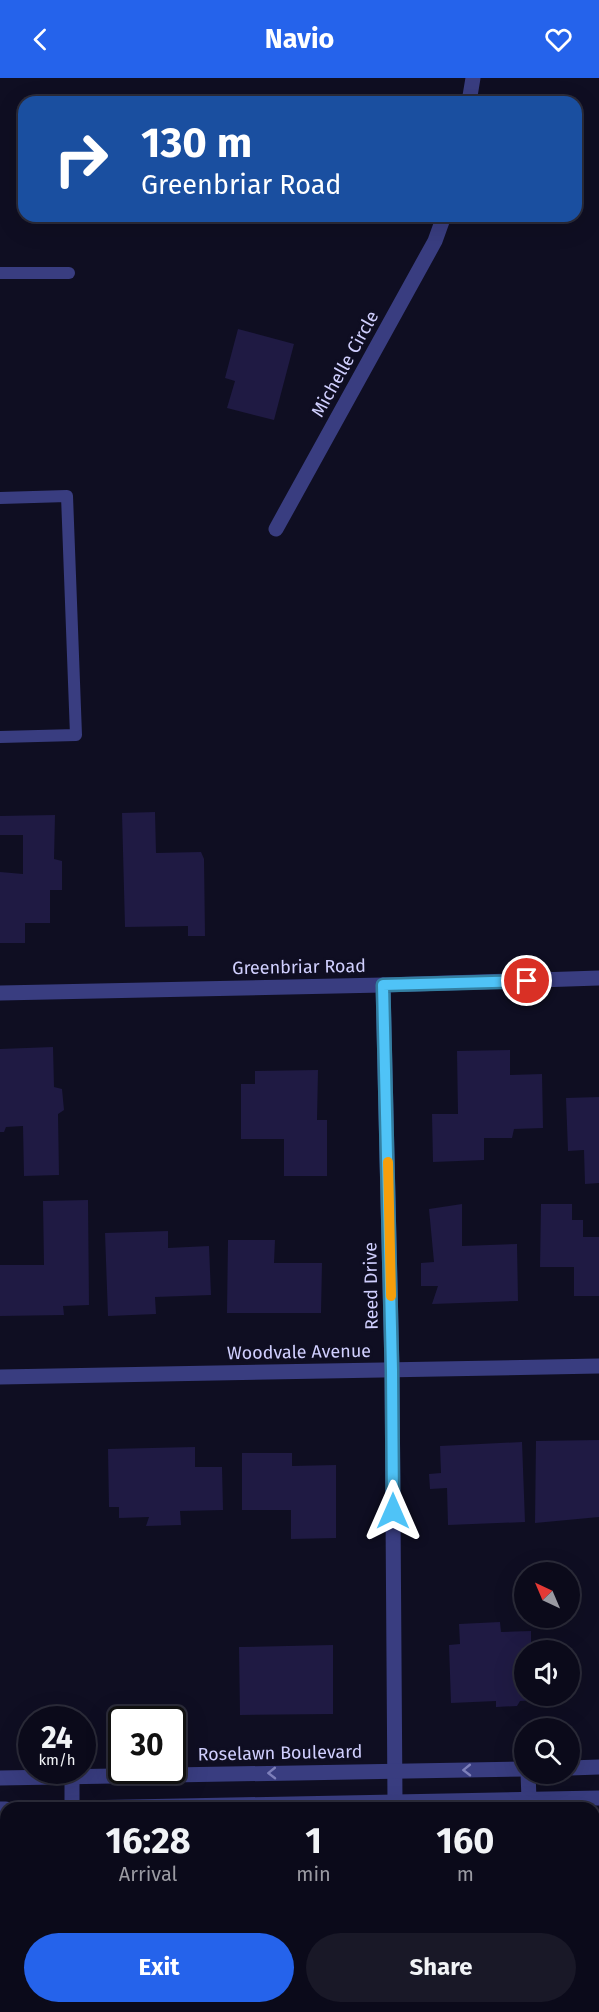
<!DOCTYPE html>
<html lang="en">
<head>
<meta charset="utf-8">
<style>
	:root { --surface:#0b0a1a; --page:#191827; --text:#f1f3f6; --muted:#9a9aa2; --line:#2b2b39; --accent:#2563eb }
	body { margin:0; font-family:"Fira Sans",sans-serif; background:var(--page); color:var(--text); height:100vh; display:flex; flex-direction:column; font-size:22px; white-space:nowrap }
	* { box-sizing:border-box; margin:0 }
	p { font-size:20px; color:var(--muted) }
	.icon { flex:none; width:33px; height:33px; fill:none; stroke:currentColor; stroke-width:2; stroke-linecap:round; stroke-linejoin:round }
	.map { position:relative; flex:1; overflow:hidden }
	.side { position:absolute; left:0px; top:1724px; width:600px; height:212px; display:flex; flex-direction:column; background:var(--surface); border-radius:18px 18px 0 0; box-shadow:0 6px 24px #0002,0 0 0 2px var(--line) }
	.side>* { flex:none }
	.hud { position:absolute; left:18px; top:18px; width:564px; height:126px; border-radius:18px; box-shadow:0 6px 24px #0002,0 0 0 2px var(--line); background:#1a4fa0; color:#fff; overflow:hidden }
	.needle { width:39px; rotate:316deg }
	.tools { position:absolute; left:514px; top:1484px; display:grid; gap:12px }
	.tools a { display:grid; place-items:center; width:66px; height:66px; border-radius:50%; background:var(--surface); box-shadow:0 6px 24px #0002,0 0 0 2px var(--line); font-size:30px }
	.speed { position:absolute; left:18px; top:1628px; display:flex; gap:12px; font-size:30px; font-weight:700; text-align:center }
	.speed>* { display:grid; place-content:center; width:78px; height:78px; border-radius:50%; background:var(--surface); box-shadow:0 6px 24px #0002,0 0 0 2px var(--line); line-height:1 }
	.speed small { font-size:15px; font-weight:400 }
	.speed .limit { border:3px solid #111; border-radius:9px; background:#fff; color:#111 }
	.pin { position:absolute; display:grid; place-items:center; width:51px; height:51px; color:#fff; margin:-26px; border:3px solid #fff; border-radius:50%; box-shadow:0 2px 6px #0007 }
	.me { position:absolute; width:66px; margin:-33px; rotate:0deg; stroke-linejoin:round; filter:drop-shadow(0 0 4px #0008) }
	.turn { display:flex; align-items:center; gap:21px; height:126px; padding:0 24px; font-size:27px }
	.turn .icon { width:78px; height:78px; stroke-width:2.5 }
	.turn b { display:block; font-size:42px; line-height:51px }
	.eta { display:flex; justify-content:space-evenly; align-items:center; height:102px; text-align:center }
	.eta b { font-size:36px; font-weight:700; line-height:42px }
	.primary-button { display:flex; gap:12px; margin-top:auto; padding:12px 24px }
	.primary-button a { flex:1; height:69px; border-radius:36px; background:var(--accent); color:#fff; font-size:24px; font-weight:700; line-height:69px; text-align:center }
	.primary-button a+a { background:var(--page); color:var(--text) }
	header { display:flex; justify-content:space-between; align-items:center; height:78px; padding:0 24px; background:var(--accent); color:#fff; font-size:27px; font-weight:700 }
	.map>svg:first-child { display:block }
	.building { fill:#1f1a43 }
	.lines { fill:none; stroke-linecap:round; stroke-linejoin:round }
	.service { stroke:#393d80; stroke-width:12 }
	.minor { stroke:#393d80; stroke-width:15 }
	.tertiary { stroke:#393d80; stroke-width:15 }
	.oneway { stroke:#7d7fb9 }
	.route-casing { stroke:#337fa1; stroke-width:15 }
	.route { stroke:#4fc3f7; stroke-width:10 }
	.slow { stroke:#f59e0b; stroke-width:10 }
	.labels { text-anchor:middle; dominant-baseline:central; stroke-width:6; stroke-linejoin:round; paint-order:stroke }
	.street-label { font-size:18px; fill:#d0cffe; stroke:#0f0e22 }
</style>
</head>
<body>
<header><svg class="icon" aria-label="back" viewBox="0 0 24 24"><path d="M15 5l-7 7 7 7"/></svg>Navio<svg class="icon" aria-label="heart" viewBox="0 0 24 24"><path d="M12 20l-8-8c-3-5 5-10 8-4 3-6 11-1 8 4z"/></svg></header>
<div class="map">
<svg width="599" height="1934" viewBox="0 0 599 1934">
	<rect width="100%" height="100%" fill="#0f0e22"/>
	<g class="building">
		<path d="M 238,251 L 294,266 L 274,342 L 227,330 L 235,303 L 225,300 Z"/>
		<path d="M 155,734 L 156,775 L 201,774 L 204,781 L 205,858 L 188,858 L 188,848 L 125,849 L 122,735 Z"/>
		<path d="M 55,737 L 54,781 L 62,783 L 62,812 L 50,812 L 50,845 L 25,845 L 25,865 L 0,865 L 0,794 L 23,796 L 23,757 L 0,757 L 0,738 Z"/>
		<path d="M 53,969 L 54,1009 L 62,1011 L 64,1032 L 58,1036 L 59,1097 L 24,1098 L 23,1048 L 6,1049 L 4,1054 L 0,1054 L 0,971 Z"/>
		<path d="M 510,972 L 510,997 L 542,996 L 543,1050 L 514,1051 L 512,1060 L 484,1060 L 484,1082 L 433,1084 L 432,1036 L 458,1036 L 457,973 Z"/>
		<path d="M 318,992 L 317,1042 L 327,1042 L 327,1098 L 284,1098 L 284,1061 L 241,1061 L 241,1006 L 255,1006 L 255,993 Z"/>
		<path d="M 599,1019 L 599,1105 L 585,1106 L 584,1072 L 568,1073 L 566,1020 Z"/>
		<path d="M 88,1122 L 89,1227 L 63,1228 L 64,1237 L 0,1238 L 0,1187 L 44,1187 L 43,1123 Z"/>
		<path d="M 462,1126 L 462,1168 L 517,1166 L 518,1223 L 432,1226 L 438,1208 L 421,1208 L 421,1185 L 434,1184 L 429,1131 Z"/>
		<path d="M 541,1126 L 572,1126 L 572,1142 L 583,1142 L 583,1159 L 599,1159 L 599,1218 L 574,1218 L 574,1189 L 540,1189 Z"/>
		<path d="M 168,1153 L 168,1170 L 209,1168 L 211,1217 L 155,1219 L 156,1236 L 108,1238 L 105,1155 Z"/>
		<path d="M 228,1162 L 275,1162 L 274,1185 L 322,1185 L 321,1235 L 227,1235 Z"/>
		<path d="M 599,1362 L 599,1439 L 535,1445 L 536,1363 Z"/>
		<path d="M 522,1364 L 525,1444 L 448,1447 L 447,1410 L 430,1411 L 429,1396 L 441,1395 L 440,1368 Z"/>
		<path d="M 195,1369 L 195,1389 L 222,1389 L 223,1432 L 180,1433 L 181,1447 L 146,1448 L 149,1439 L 119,1440 L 119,1429 L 109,1429 L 108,1371 Z"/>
		<path d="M 242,1375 L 292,1375 L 292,1388 L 336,1387 L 336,1460 L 291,1461 L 291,1432 L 242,1432 Z"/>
		<path d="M 500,1544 L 501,1554 L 531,1553 L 531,1566 L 561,1564 L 561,1572 L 525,1572 L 525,1617 L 557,1617 L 557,1621 L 520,1623 L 517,1628 L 496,1629 L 496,1623 L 451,1625 L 449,1567 L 460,1566 L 459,1546 Z"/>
		<path d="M 333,1567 L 333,1636 L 240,1637 L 239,1569 Z"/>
		<path d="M 575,1574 L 576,1603 L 570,1603 L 570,1575 Z"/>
	</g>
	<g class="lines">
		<g class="service">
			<path d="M 0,195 L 69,195"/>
			<path d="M 0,420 L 67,418 L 76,657 L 0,659"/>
			<path d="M 491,1934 L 491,1929"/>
			<path d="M 579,1934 L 579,1929"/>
		</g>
		<g class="minor">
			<path d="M 469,24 L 473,0"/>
			<path d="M 276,451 L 435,163 L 444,138"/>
			<path d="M 383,907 L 392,1292 L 395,1724"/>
			<path d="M 0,915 L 383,907 L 599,900"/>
			<path d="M 570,1690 L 599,1689"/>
			<path d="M 528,1695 L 529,1721"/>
			<path d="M 72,1698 L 72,1730"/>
			<path d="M 0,1700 L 525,1691"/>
			<path d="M 79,1730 L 599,1720"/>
			<path d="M 0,1731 L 6,1731"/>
		</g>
		<path class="tertiary" d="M 0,1299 L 599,1288"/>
	</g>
	<defs><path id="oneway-chevron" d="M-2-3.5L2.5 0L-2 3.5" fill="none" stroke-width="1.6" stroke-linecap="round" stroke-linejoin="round" transform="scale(1.5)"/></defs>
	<g class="oneway">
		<use href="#oneway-chevron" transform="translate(467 1692) rotate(179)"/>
		<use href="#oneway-chevron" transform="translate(272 1695) rotate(179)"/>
	</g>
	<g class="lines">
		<defs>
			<path id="route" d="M 393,1433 L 392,1292 L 383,907 L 527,903"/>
		</defs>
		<use href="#route" class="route-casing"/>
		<use href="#route" class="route"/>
		<path class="slow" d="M 388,1084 L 391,1218"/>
	</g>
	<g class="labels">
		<g class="street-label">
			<text transform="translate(345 286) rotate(-61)">Michelle Circle</text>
			<text transform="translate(299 889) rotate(-1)">Greenbriar Road</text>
			<text transform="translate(371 1208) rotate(-91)">Reed Drive</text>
			<text transform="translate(299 1274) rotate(-1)">Woodvale Avenue</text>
			<text transform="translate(280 1675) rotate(-1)">Roselawn Boulevard</text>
		</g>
	</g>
</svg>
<div class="tools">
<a><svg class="needle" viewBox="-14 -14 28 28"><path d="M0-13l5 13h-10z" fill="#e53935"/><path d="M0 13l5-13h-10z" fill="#9a9aa2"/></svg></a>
<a><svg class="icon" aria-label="sound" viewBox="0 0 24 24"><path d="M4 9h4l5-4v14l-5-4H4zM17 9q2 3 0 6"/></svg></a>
<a><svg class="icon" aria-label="search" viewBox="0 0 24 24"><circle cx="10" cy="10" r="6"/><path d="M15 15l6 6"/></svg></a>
</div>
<div class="speed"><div>24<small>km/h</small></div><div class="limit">30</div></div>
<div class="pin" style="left:527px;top:903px;background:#d93025"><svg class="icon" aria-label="arrive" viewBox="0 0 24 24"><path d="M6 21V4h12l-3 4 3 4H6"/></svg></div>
<svg class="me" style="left:393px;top:1433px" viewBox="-20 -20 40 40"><path d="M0-17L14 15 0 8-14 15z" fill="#4fc3f7" stroke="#fff" stroke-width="4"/></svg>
<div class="hud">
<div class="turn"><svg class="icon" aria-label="right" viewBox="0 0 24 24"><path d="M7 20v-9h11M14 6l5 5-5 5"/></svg><div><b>130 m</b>Greenbriar Road</div></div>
</div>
<section class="side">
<div class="eta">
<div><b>16:28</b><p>Arrival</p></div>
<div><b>1</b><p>min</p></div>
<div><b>160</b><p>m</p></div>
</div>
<div class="primary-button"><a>Exit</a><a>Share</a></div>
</section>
</div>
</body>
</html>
